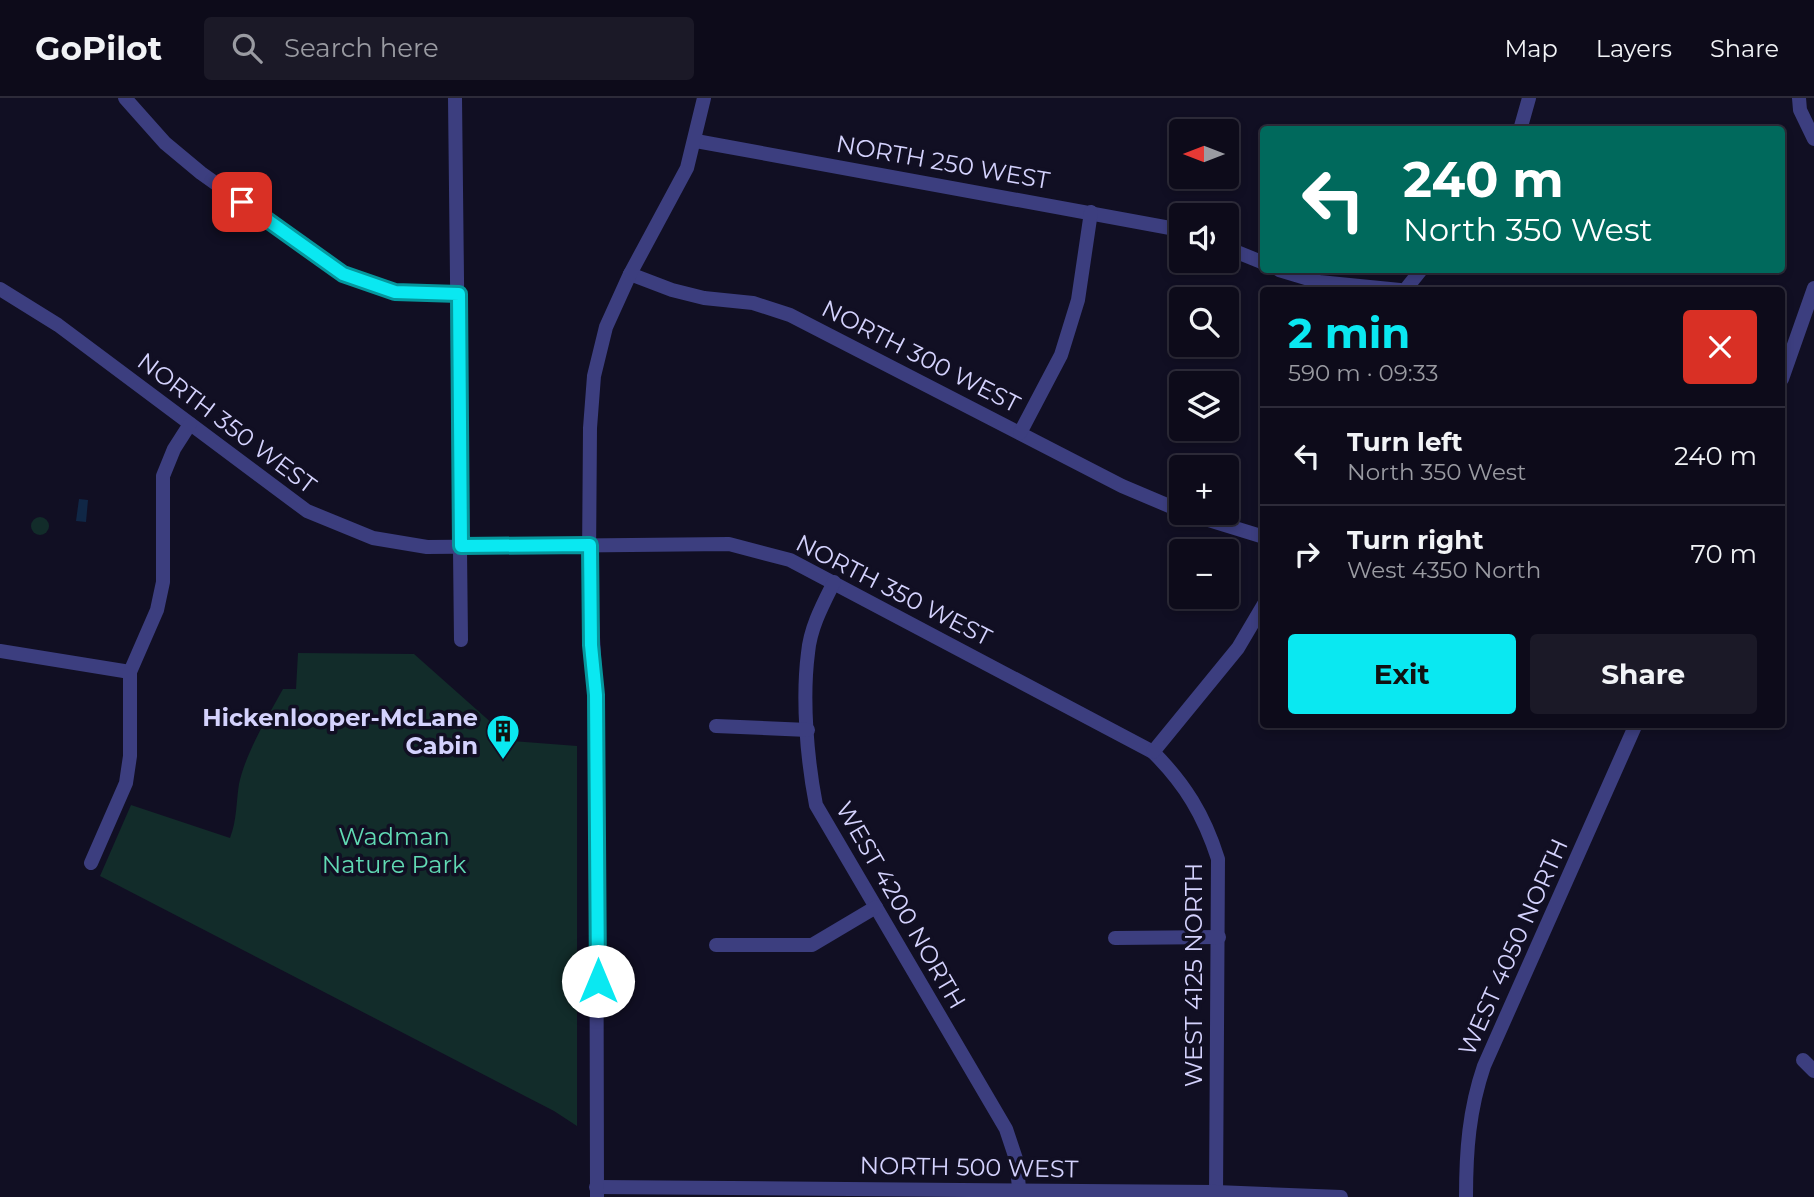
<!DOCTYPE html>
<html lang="en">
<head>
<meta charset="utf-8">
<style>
	:root { --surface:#0d0b1a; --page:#1b1927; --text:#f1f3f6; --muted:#9a9ba2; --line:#2d2b39; --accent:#0ae8f1 }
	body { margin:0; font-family:Montserrat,sans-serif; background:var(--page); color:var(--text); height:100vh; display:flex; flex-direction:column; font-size:26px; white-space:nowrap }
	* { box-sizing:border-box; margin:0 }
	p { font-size:23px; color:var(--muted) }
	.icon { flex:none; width:38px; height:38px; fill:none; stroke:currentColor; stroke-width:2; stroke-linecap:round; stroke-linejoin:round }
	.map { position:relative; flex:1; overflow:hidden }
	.details { position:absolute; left:1260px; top:189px; width:525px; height:441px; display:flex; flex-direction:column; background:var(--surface); border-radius:7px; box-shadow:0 4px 10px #0003,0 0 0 2px var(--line) }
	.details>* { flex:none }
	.hud { position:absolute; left:1260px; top:28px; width:525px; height:147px; border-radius:7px; box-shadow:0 4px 10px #0003,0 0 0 2px var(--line); background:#00695c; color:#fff; overflow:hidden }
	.needle { width:46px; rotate:270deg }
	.controls { position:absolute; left:1169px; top:21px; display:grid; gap:14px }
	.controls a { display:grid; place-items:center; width:70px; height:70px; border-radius:7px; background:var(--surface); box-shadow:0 4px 10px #0003,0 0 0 2px var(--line); font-size:35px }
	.pin { position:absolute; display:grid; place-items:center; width:60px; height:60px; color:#fff; margin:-30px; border-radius:14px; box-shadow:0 4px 10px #0006 }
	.me { position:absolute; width:77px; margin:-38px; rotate:0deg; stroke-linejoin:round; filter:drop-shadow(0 0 5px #0008) }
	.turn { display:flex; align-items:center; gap:24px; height:147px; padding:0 28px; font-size:32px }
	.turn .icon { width:91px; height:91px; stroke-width:2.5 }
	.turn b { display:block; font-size:49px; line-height:60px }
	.round { display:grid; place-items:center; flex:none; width:74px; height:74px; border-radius:7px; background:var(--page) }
	.overview { display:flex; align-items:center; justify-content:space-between; height:119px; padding:0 28px }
	h1 { font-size:42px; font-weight:700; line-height:52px; color:var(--accent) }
	.cta { display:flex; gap:14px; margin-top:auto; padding:14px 28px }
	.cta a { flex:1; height:80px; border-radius:7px; background:var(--accent); color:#111; font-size:28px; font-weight:700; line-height:80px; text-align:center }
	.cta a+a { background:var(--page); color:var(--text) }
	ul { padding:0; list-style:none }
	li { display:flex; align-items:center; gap:21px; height:98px; padding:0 28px; border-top:2px solid var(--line) }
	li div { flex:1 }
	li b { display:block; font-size:26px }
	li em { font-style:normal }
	header { display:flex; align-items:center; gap:42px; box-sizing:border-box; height:98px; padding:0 35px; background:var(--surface); border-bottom:2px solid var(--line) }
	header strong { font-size:33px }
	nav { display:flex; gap:38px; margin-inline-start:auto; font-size:24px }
	.search { width:490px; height:63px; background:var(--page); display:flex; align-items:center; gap:18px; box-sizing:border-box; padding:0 24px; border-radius:7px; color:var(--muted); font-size:26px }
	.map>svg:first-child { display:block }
	.green { fill:#122c2a }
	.water { fill:#102746 }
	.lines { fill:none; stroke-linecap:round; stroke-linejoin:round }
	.minor { stroke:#3c3e7f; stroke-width:14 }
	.route-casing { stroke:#06979d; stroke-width:18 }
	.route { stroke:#0ae8f1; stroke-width:12 }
	.labels { text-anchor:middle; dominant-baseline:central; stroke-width:7; stroke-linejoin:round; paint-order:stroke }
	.street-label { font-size:24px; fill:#d4d2fd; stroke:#110f23 }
	.poi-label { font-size:24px; font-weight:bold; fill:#d4d2fd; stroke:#110f23; text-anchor:end }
	.park-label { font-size:24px; fill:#61dab4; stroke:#110f23 }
</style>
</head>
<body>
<header>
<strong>GoPilot</strong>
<div class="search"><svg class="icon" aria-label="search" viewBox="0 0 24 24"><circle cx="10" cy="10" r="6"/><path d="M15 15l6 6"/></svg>Search here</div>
<nav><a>Map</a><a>Layers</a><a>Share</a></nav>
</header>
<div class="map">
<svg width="1814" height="1099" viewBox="0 0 1814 1099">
	<rect width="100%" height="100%" fill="#110f23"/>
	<g class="green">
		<circle cx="40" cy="428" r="9"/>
		<path d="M 298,555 L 414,556 L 512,643 L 577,648 L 577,1028 L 554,1013 L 100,778 L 131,707 L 230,740 C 237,722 236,705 239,686 C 246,654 267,620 283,591 L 296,591 Z"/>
	</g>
	<path class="water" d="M 79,401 L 88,402 L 86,424 L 76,423 Z"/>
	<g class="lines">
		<g class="minor">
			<path d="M 125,0 L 165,45 L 201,75 L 343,176 L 395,194 L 459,196"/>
			<path d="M 455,0 L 461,542"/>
			<path d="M 1799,0 L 1800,12 L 1814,41"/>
			<path d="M 1520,32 L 1529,0"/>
			<path d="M 696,43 L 1181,132"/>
			<path d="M 1227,150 L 1264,165"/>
			<path d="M 1279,172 L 1319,184 L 1400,192"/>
			<path d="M 630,176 L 672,192 L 704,200 L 753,205 L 790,217 L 1122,388 L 1181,413"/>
			<path d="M 0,191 L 58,227 L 307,413 L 373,440 L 427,449 L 729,446 L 790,462 L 1153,654 C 1185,686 1204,717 1218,761 L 1216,1099"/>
			<path d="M 1405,192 L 1421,172"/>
			<path d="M 1782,281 L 1814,190"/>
			<path d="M 1020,335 L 1061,257 L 1078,202 L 1091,114"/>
			<path d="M 1186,415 L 1264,439"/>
			<path d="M 834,484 C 823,506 810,530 808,555 C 802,601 807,661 816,707 L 1006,1031 L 1016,1061 L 1020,1099"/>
			<path d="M 0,553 L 130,574"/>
			<path d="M 716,628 L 808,632"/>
			<path d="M 1153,654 L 1238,550 L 1264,506"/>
			<path d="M 91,765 L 126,685 L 130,658 L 130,574 L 157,512 L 163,484 L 163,378 L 174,351 L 190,326"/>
			<path d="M 1115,840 L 1219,839"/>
			<path d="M 716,847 L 812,847 L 876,809"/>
			<path d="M 1803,962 L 1814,973"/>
			<path d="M 596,1089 L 1216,1094 L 1341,1099"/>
			<path d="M 597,1099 L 596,597 L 589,463 L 590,330 L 594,278 L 606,229 L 630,176 L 687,70 L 704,0"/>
			<path d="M 1466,1099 C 1466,1053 1469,1012 1484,968 L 1636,626"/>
		</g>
	</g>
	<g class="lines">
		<defs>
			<path id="route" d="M 242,104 L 343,176 L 395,194 L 459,196 L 461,448 L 590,447 L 591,547 L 596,597 L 598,883"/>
		</defs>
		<use href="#route" class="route-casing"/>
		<use href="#route" class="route"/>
	</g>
	<defs>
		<symbol id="building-pin" viewBox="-11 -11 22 30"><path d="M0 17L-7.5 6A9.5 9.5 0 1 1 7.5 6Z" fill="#0ae8f1" stroke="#110f23"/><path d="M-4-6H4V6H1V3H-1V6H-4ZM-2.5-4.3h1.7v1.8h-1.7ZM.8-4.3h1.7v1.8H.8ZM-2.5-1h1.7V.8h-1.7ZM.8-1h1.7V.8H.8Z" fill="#111"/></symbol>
	</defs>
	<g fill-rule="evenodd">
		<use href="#building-pin" x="484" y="614" width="38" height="52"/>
	</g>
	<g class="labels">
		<g class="street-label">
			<text transform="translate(943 64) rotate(10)">NORTH 250 WEST</text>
			<text transform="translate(921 258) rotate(27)">NORTH 300 WEST</text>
			<text transform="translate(227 325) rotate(37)">NORTH 350 WEST</text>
			<text transform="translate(894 492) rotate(27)">NORTH 350 WEST</text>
			<text transform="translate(901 807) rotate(60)">WEST 4200 NORTH</text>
			<text transform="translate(1513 849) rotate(-66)">WEST 4050 NORTH</text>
			<text transform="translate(1193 877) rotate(-90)">WEST 4125 NORTH</text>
			<text transform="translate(969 1069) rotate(1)">NORTH 500 WEST</text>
		</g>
		<g class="poi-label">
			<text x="478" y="619">Hickenlooper-McLane<tspan x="478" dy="28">Cabin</tspan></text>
		</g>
		<g class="park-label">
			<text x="394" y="738">Wadman<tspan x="394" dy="28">Nature Park</tspan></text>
		</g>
	</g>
</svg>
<div class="controls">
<a><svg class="needle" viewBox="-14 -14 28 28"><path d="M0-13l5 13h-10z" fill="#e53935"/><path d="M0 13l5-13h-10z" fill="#9a9ba2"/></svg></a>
<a><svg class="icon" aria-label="sound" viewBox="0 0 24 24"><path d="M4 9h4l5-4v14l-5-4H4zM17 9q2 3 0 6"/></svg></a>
<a><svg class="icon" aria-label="search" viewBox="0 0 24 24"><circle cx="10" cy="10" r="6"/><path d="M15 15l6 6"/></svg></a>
<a><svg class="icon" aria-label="layers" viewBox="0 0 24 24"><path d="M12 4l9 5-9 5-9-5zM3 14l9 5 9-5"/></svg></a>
<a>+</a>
<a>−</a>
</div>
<div class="pin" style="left:242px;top:104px;background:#d93025"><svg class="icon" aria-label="arrive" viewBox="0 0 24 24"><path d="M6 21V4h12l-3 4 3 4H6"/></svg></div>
<svg class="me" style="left:598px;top:883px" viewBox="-20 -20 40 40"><circle r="19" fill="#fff"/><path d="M0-13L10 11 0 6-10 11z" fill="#0ae8f1"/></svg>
<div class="hud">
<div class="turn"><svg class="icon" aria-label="left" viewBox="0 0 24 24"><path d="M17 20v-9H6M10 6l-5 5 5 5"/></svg><div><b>240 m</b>North 350 West</div></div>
</div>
<section class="details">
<div class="overview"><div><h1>2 min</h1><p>590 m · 09:33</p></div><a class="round" style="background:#d93025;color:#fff"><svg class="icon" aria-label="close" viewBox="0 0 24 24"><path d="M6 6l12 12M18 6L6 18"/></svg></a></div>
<ul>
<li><svg class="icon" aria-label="left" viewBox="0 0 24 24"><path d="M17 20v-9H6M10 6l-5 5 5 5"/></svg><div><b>Turn left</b><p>North 350 West</p></div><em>240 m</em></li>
<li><svg class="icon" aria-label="right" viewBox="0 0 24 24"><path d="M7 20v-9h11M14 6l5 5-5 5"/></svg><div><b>Turn right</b><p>West 4350 North</p></div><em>70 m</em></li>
</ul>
<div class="cta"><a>Exit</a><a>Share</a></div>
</section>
</div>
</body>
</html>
